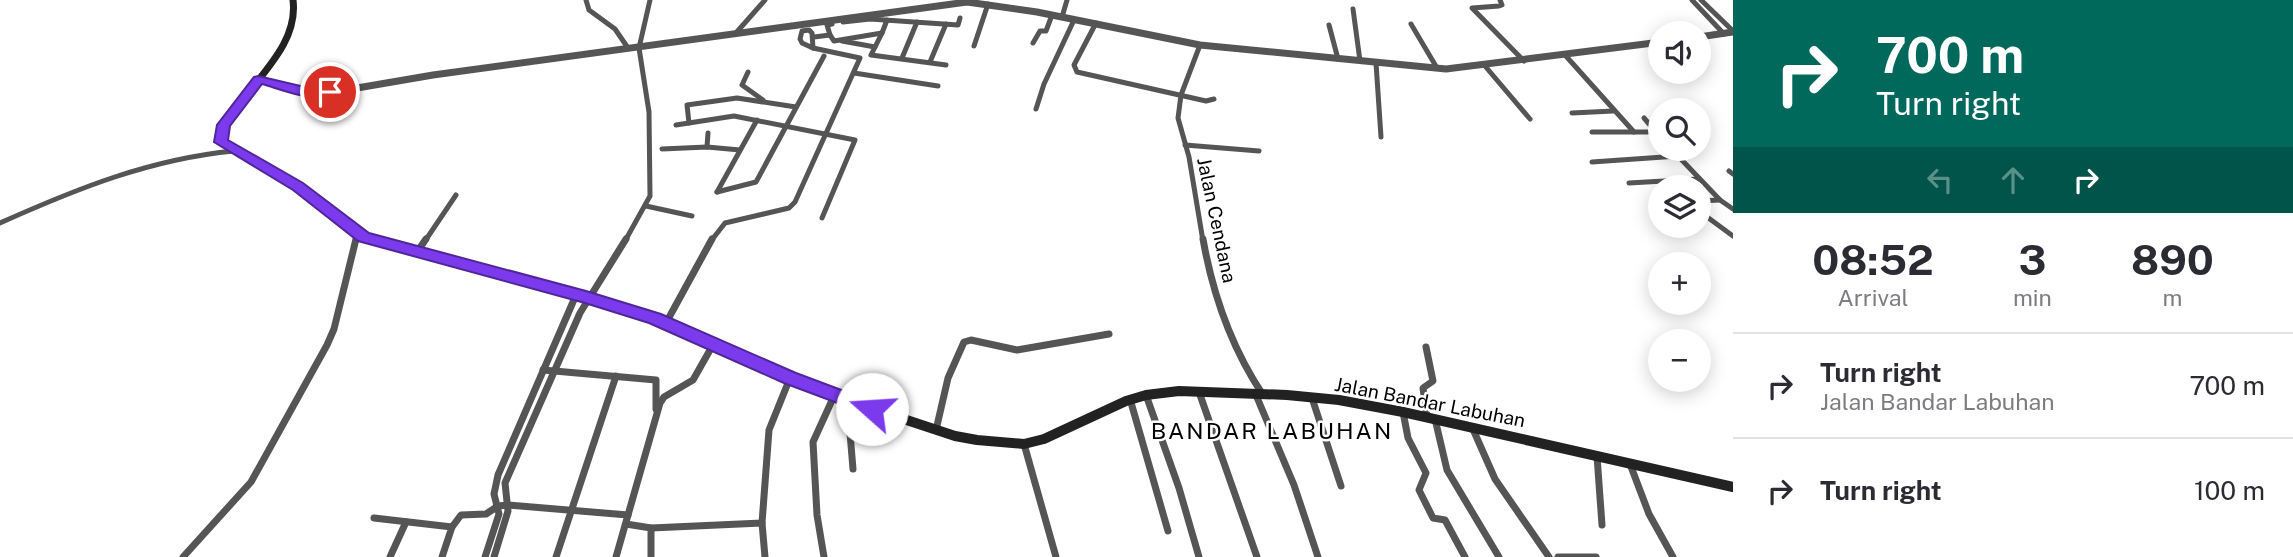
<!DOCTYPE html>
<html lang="en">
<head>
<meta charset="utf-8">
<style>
	:root { --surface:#fff; --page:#f2f2f3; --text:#2b2b33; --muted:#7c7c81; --line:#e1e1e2 }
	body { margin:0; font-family:"Public Sans",sans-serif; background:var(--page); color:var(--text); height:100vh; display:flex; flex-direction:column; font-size:26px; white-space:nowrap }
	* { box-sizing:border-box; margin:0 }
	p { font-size:23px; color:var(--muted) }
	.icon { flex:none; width:38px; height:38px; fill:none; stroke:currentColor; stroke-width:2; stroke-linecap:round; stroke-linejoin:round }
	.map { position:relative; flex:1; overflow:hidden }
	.drawer { display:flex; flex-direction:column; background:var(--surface); width:560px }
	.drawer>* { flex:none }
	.banner { background:#00695c; color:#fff; overflow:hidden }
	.tools { position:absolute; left:1648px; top:21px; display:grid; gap:14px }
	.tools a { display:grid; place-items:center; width:63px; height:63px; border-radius:50%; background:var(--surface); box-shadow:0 4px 18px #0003; font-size:35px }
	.pin { position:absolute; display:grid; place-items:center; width:60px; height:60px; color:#fff; margin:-30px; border:4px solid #fff; border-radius:50%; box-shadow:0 2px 7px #0007 }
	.me { position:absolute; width:77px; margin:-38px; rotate:289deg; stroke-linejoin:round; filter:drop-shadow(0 0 5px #0008) }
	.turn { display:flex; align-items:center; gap:24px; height:147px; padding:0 28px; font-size:32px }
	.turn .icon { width:91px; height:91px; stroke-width:2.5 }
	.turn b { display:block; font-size:49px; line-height:60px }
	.lanes { display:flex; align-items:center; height:66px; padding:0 28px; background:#0003; justify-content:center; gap:35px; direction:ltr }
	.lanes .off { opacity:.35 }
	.eta { display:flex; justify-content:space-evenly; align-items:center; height:119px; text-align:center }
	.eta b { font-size:42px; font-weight:700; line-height:49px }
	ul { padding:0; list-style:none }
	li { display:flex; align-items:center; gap:21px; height:105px; padding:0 28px; border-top:2px solid var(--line) }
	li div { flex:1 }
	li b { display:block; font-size:26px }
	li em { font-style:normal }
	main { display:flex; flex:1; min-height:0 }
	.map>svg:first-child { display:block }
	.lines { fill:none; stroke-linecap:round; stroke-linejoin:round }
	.minor-far1 { stroke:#555; stroke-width:5 }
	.minor { stroke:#555; stroke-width:7 }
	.tertiary { stroke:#555; stroke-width:7 }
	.secondary-far1 { stroke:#222; stroke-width:7 }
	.secondary { stroke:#222; stroke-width:10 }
	.route { fill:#7c3aed; stroke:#51269a; stroke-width:2 }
	.labels { text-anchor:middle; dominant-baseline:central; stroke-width:5; stroke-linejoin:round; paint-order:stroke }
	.street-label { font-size:19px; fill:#000; stroke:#fff }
	.quarter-label { font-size:23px; letter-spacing:2px; fill:#000; stroke:#fff }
</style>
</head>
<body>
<main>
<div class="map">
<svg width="1733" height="557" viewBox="0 0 1733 557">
	<rect width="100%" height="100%" fill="#fff"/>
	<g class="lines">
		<g class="minor-far1">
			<path d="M 586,0 L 589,10 L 615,29 L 628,48"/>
			<path d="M 1500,0 L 1502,5 L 1499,6 L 1472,8 L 1524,61"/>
			<path d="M 1692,0 L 1724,34"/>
			<path d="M 1701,0 L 1733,31"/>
			<path d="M 1353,9 L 1360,61"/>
			<path d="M 1062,17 L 1067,0"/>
			<path d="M 843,22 L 870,19 L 958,25 L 960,18"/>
			<path d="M 1096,23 L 1074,65 L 1077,72 L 1206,101 L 1214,99"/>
			<path d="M 1411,24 L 1437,68"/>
			<path d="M 1329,25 L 1338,59"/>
			<path d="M 809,30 L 812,33 L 813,48 L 802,43 L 800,39 L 802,31 Z"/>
			<path d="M 735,34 L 765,0"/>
			<path d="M 830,35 L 834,41 L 882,33 L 887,20"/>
			<path d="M 814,37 L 830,35 L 827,25 L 832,24"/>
			<path d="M 842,41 L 875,47 L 882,33"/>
			<path d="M 1033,43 L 1040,31 L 1046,31 L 1052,15"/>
			<path d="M 1200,45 L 1181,95 L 1178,118 L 1189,157 L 1203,241"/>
			<path d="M 974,46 L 988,4"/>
			<path d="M 875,47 L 871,55 L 946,65"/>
			<path d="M 1565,55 L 1634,132"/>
			<path d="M 902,58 L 917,22"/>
			<path d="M 930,62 L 946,24"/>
			<path d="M 1376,63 L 1381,137"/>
			<path d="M 1485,66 L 1530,119"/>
			<path d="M 748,72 L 742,85 L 763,100"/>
			<path d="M 854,73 L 938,86"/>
			<path d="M 1036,109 L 1044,84 L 1074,20"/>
			<path d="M 1572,113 L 1613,111"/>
			<path d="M 1644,118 L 1656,132"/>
			<path d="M 689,123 L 687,105 L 737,98 L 796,107"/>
			<path d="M 676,125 L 734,116 L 855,140 L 822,218"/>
			<path d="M 1592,132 L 1656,132"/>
			<path d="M 1185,145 L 1259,151"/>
			<path d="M 707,147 L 708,133"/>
			<path d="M 662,149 L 707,147 L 740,150"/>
			<path d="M 1592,162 L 1678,156 L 1720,200 L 1733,209"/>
			<path d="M 1729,171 L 1733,174"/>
			<path d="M 1629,183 L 1699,179"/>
			<path d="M 717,192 L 756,182 L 824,56"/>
			<path d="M 717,192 L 757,120"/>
			<path d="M 1699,201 L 1720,200"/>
			<path d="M 646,206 L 692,216"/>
			<path d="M 1699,211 L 1733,236"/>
			<path d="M 0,223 C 76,189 150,159 234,151"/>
			<path d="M 355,241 L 357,234"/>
			<path d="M 425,241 L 456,195"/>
			<path d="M 625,241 L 650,196 L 649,112 L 639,48 L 650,0"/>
			<path d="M 711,241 L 725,223 L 789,208 L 795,202 L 860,58 L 813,48"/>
		</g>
		<g class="minor">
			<path d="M 1203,239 C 1213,296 1231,347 1263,395"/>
			<path d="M 417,252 L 426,239"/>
			<path d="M 666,323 L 712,239"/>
			<path d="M 1426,347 L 1433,381 L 1423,388 L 1427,417"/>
			<path d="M 543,370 L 656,380 L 656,409"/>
			<path d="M 1199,392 L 1257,557"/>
			<path d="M 1146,395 L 1179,488 L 1199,557"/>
			<path d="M 1256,395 L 1294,485 L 1318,557"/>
			<path d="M 1312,398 L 1341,486"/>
			<path d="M 1130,399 L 1168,531"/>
			<path d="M 1403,412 L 1408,438 L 1426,473 L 1419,490 L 1433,518 L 1445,520 L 1465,557"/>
			<path d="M 1435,419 L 1447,470 L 1499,557"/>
			<path d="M 1472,427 L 1495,479 L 1549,557"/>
			<path d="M 936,430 L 948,378 L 964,342 L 971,340 L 1017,350 L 1109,334"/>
			<path d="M 1024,444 L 1056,557"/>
			<path d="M 1597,456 L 1602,525"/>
			<path d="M 1630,464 L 1649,514 L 1673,557"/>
			<path d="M 853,469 L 850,433 L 859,405"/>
			<path d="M 374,518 L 452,527 L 442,557"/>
			<path d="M 626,524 L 651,528 L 651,557"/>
			<path d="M 452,527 L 461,515 L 486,514 L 498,506 L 508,505 L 628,515"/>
			<path d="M 651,528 L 762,523"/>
			<path d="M 183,557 L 251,482 L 327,345 L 334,329 L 356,239"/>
			<path d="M 390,557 L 406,522"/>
			<path d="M 485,557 L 499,514 L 494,494 L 498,475 L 576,295"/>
			<path d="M 494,557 L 508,511 L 505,483 L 580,313 L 626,239"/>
			<path d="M 556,557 L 616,376"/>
			<path d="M 616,557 L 660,403 L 664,397 L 693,380 L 714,343"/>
			<path d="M 765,557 L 762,523 L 769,430 L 790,378"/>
			<path d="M 824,557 L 817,515 L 813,442 L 834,396"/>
			<path d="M 1558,557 L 1596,557"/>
		</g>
		<g class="tertiary">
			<path d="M 1699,37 L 1733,32"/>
			<path d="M 259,80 L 309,92 L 328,93 L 433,75 L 967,2 L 1037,12 L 1200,45 L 1446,69 L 1661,42"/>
		</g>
		<path class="secondary-far1" d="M 293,0 C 300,54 236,91 220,139 L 223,144 L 298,186 L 357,234 L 373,241"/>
		<path class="secondary" d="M 369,239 L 625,309 L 666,323 L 834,396 L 955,436 L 977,440 L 1024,444 L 1044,439 L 1126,401 L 1146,395 L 1179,391 L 1287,395 L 1339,400 L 1403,412 L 1733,487"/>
	</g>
	<path class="route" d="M 258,76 L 309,88 L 330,88 L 337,92 C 319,106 281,89 262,84 L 230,126 L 228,140 L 303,183 L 369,233 L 586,291 L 661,314 L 796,373 L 879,404 L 881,409 L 879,414 L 872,416 L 784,383 L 649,323 L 585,303 L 358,241 L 293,190 L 214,142 L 217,125 L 254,77 Z"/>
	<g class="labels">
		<g class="street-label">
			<text transform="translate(1217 220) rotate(78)">Jalan Cendana</text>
			<text transform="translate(1430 402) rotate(11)">Jalan Bandar Labuhan</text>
		</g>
		<g class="quarter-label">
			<text x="1272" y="430">BANDAR LABUHAN</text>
		</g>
	</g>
</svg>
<div class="tools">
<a><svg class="icon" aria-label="sound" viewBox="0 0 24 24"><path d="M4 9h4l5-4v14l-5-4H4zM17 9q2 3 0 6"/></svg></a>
<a><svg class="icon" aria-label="search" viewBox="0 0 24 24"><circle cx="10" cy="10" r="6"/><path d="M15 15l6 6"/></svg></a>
<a><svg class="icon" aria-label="layers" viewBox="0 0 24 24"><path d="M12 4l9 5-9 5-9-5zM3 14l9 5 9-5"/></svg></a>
<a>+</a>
<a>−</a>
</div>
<div class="pin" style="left:330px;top:92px;background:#d93025"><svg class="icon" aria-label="arrive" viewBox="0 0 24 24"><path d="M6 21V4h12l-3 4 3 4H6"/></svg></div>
<svg class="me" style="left:872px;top:409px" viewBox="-20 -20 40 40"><circle r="19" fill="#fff"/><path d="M0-13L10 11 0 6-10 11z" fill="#7c3aed"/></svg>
</div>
<section class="drawer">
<div class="banner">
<div class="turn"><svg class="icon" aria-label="right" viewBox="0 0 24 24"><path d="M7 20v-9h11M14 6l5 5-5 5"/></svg><div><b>700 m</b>Turn right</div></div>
<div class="lanes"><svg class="icon off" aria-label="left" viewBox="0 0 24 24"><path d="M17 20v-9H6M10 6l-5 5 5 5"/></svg><svg class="icon off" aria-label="ahead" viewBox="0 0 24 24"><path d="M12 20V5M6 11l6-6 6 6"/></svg><svg class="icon" aria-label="right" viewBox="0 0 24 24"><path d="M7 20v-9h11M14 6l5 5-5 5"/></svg></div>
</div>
<div class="eta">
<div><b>08:52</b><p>Arrival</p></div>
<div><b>3</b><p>min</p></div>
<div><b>890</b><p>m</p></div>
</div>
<ul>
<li><svg class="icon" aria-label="right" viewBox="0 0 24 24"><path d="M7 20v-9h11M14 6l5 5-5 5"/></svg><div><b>Turn right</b><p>Jalan Bandar Labuhan</p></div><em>700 m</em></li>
<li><svg class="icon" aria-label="right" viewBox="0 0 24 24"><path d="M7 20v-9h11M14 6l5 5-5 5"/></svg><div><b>Turn right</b></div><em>100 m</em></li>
</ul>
</section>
</main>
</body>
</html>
